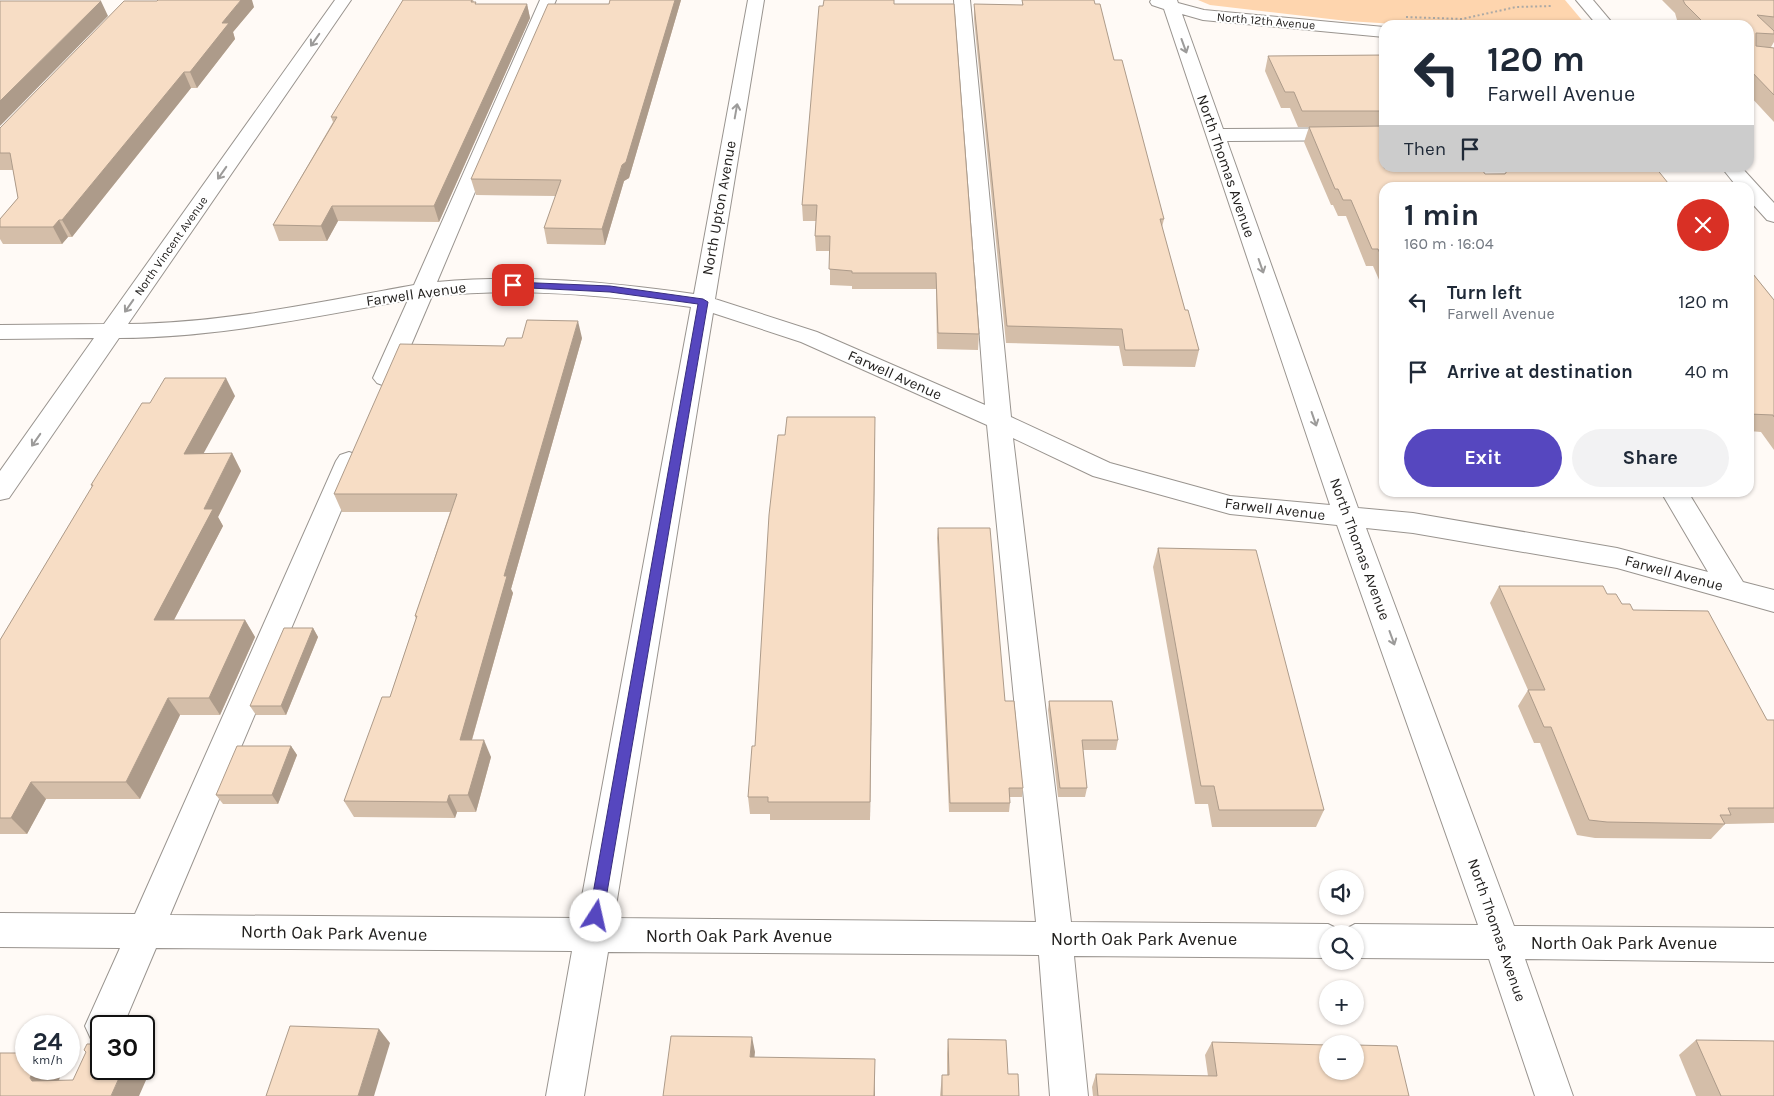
<!DOCTYPE html>
<html lang="en">
<head>
<meta charset="utf-8">
<style>
	:root { --surface:#fff; --page:#f2f2f3; --text:#1f2937; --muted:#747a83; --accent:#5647bf }
	body { margin:0; font-family:Karla,sans-serif; background:var(--page); color:var(--text); height:100vh; display:flex; flex-direction:column; font-size:19px; white-space:nowrap }
	* { box-sizing:border-box; margin:0 }
	p { font-size:16px; color:var(--muted) }
	.icon { flex:none; width:28px; height:28px; fill:none; stroke:currentColor; stroke-width:2; stroke-linecap:round; stroke-linejoin:round }
	.map { position:relative; flex:1; overflow:hidden }
	.drawer { position:absolute; left:1379px; top:182px; width:375px; height:315px; display:flex; flex-direction:column; background:var(--surface); border-radius:15px; box-shadow:0 1px 4px #0004 }
	.drawer>* { flex:none }
	.banner { position:absolute; left:1379px; top:20px; width:375px; height:152px; border-radius:15px; box-shadow:0 1px 4px #0004; background:#fff; color:var(--text); overflow:hidden }
	.buttons { position:absolute; left:1319px; top:870px; display:grid; gap:10px }
	.buttons a { display:grid; place-items:center; width:45px; height:45px; border-radius:50%; background:var(--surface); box-shadow:0 1px 4px #0004; font-size:25px }
	.speed { position:absolute; left:15px; top:1015px; display:flex; gap:10px; font-size:25px; font-weight:700; text-align:center }
	.speed>* { display:grid; place-content:center; width:65px; height:65px; border-radius:50%; background:var(--surface); box-shadow:0 1px 4px #0004; line-height:1 }
	.speed small { font-size:12px; font-weight:400 }
	.speed .limit { border:2px solid #111; border-radius:8px; background:#fff; color:#111 }
	.pin { position:absolute; display:grid; place-items:center; width:42px; height:42px; color:#fff; margin:-21px; border-radius:10px; box-shadow:0 2px 8px #0006 }
	.me { position:absolute; width:55px; margin:-28px; rotate:10deg; stroke-linejoin:round; filter:drop-shadow(0 0 4px #0008) }
	.turn { display:flex; align-items:center; gap:18px; height:105px; padding:0 25px; font-size:22px }
	.turn .icon { width:65px; height:65px; stroke-width:2.5 }
	.turn b { display:block; font-size:35px; line-height:42px }
	.then { display:flex; align-items:center; height:48px; padding:0 25px; background:#0003; gap:10px; font-size:19px }
	.round { display:grid; place-items:center; flex:none; width:52px; height:52px; border-radius:26px; background:var(--page) }
	.summary { display:flex; align-items:center; justify-content:space-between; height:85px; padding:0 25px }
	h1 { font-size:30px; font-weight:700; line-height:38px }
	.cta { display:flex; gap:10px; margin-top:auto; padding:10px 25px }
	.cta a { flex:1; height:58px; border-radius:30px; background:var(--accent); color:#fff; font-size:20px; font-weight:700; line-height:58px; text-align:center }
	.cta a+a { background:var(--page); color:var(--text) }
	ul { padding:0; list-style:none }
	li { display:flex; align-items:center; gap:15px; height:70px; padding:0 25px }
	li div { flex:1 }
	li b { display:block; font-size:19px }
	li em { font-style:normal }
	.map>svg:first-child { display:block }
	.green { fill:#fed5ae }
	.lines { fill:none; stroke-linecap:round; stroke-linejoin:round }
	.minor-casing { stroke:#99948f; stroke-width:2 }
	.path { stroke:#aca9a5; stroke-width:2; stroke-dasharray:2 2.5; stroke-linecap:butt }
	.minor { fill:#fff; fill-rule:evenodd }
	.wall { fill:#d4bea9 }
	.shaded-wall { fill:#ad9b8a }
	.building { fill:#f7ddc5; stroke:#ad9b8a }
	.oneway { stroke:#9c9b9a }
	.route { fill:#5647bf; stroke:#382e7c }
	.labels { text-anchor:middle; dominant-baseline:central; stroke-width:4; stroke-linejoin:round; paint-order:stroke }
	.far-street-label { font-size:12px; fill:#23211f; stroke:#fff }
	.street-label { font-size:15px; fill:#23211f; stroke:#fff }
	.near-street-label { font-size:18px; fill:#23211f; stroke:#fff }
</style>
</head>
<body>
<div class="map">
<svg width="1774" height="1096" viewBox="0 0 1774 1096">
	<rect width="100%" height="100%" fill="#fffaf6"/>
	<path class="green" d="M 1198,0 L 1565,0 L 1586,25 L 1412,25 L 1347,21 L 1210,5 Z"/>
	<g class="lines">
		<defs>
			<g id="minor">
				<path d="M 335,0 L 351,0 L 128,324 C 224,323 320,302 414,285 L 540,0 L 556,0 L 437,282 C 524,274 608,282 694,294 L 748,0 L 764,0 L 715,299 L 817,332 L 985,405 L 954,0 L 970,0 L 1011,417 L 1110,463 L 1230,496 L 1330,505 L 1164,9 L 1152,5 L 1150,2 L 1151,0 L 1177,0 L 1178,3 L 1204,10 L 1384,27 L 1384,37 L 1203,20 L 1182,14 L 1223,129 L 1384,128 L 1384,140 L 1227,141 L 1358,508 L 1413,513 L 1617,548 L 1708,572 L 1661,492 L 1688,492 L 1743,582 L 1774,590 L 1774,612 L 1617,568 L 1413,533 L 1366,528 L 1514,926 L 1774,928 L 1774,962 L 1525,959 L 1573,1096 L 1535,1096 L 1489,959 L 1355,958 L 1355,934 L 1328,934 L 1328,958 L 1074,956 L 1088,1096 L 1050,1096 L 1039,955 L 608,952 L 584,1096 L 546,1096 L 572,951 L 156,948 L 123,1026 L 101,1026 L 101,1043 L 91,1039 L 85,1026 L 120,948 L 0,947 L 0,913 L 135,914 L 336,461 L 340,455 L 349,452 L 358,455 L 362,461 L 170,915 L 578,918 L 691,307 C 602,295 522,287 432,296 L 397,378 L 393,383 L 385,386 L 377,383 L 373,378 L 408,300 C 312,317 216,338 119,338 L 9,498 L 0,500 L 0,471 L 94,338 L 0,339 L 0,325 L 104,324 ZM 713,313 L 801,342 L 987,425 L 1036,922 L 614,918 ZM 1013,438 L 1093,476 L 1230,514 L 1337,525 L 1478,925 L 1355,924 L 1342,931 L 1328,924 L 1071,922 Z"/>
				<path d="M 1576,0 L 1593,0 L 1614,25 L 1597,25 Z"/>
				<path d="M 1722,168 L 1742,168 L 1774,203 L 1774,222 L 1767,220 L 1749,200 L 1749,188 L 1738,188 Z"/>
			</g>
		</defs>
		<use href="#minor" class="minor-casing"/>
		<path class="path" d="M 1406,17 L 1462,19 L 1516,7 L 1553,6"/>
		<use href="#minor" class="minor"/>
	</g>
	<g class="wall">
		<path d="M 403,0 L 473,0 L 474,2 L 476,2 L 476,4 L 527,4 L 530,18 L 439,222 L 338,221 L 327,241 L 279,241 L 273,225 L 333,122 L 331,117 Z"/>
		<path d="M 610,0 L 681,0 L 629,178 L 624,181 L 605,245 L 547,244 L 544,228 L 556,196 L 476,195 L 471,179 L 609,4 Z"/>
		<path d="M 1022,0 L 1095,4 L 1114,60 L 1164,219 L 1162,227 L 1185,310 L 1199,350 L 1195,367 L 1123,366 L 1119,346 L 1006,343 L 974,19 L 974,4 L 1022,5 Z"/>
		<path d="M 1662,0 L 1774,0 L 1774,42 L 1771,47 L 1774,48 L 1774,122 L 1749,95 L 1749,25 L 1683,25 L 1677,20 L 1675,13 Z"/>
		<path d="M 157,1 L 254,7 L 233,32 L 235,39 L 197,88 L 191,88 L 72,237 L 68,237 L 62,244 L 3,244 L 0,239 L 0,219 L 18,198 L 13,170 L 0,170 L 0,128 Z"/>
		<path d="M 894,4 L 979,334 L 978,350 L 937,349 L 936,289 L 852,289 L 852,286 L 830,285 L 830,251 L 816,251 L 815,236 L 816,221 L 803,221 L 802,205 L 823,6 Z"/>
		<path d="M 1384,55 L 1384,168 L 1485,174 L 1584,171 L 1582,168 L 1656,168 L 1384,188 L 1384,285 L 1383,282 L 1380,282 L 1373,266 L 1366,266 L 1346,216 L 1338,216 L 1333,205 L 1331,205 L 1304,142 L 1309,127 L 1298,127 L 1290,108 L 1281,108 L 1265,71 L 1268,56 Z"/>
		<path d="M 1749,269 L 1774,300 L 1774,450 L 1761,432 L 1749,431 Z"/>
		<path d="M 582,338 L 511,589 L 513,593 L 472,740 L 491,757 L 476,812 L 457,812 L 455,818 L 354,817 L 344,801 L 390,697 L 416,619 L 415,616 L 450,512 L 342,512 L 334,494 Z"/>
		<path d="M 235,396 L 203,453 L 232,453 L 241,471 L 218,517 L 223,526 L 174,620 L 245,620 L 255,637 L 220,715 L 180,715 L 140,799 L 46,799 L 27,834 L 0,834 L 0,640 L 92,487 L 91,485 L 150,403 Z"/>
		<path d="M 875,436 L 870,820 L 770,820 L 770,814 L 750,814 L 748,797 L 755,746 Z"/>
		<path d="M 938,528 L 1005,701 L 1023,788 L 1022,797 L 1010,797 L 1010,803 L 1009,812 L 949,812 L 937,538 Z"/>
		<path d="M 1158,548 L 1324,810 L 1316,827 L 1212,827 L 1208,804 L 1195,804 L 1153,567 Z"/>
		<path d="M 1499,586 L 1607,594 L 1622,604 L 1633,610 L 1767,720 L 1774,720 L 1774,823 L 1725,824 L 1711,839 L 1595,838 L 1577,835 L 1540,743 L 1534,743 L 1518,706 L 1528,690 L 1490,603 Z"/>
		<path d="M 313,628 L 318,637 L 286,715 L 256,715 L 250,706 Z"/>
		<path d="M 1049,701 L 1118,740 L 1116,750 L 1083,750 L 1087,788 L 1085,797 L 1058,797 L 1048,710 Z"/>
		<path d="M 291,746 L 297,755 L 278,804 L 223,804 L 216,795 Z"/>
		<path d="M 948,1039 L 1019,1096 L 940,1096 L 942,1075 L 947,1075 L 947,1054 Z"/>
		<path d="M 1696,1040 L 1774,1096 L 1696,1096 L 1679,1055 Z"/>
		<path d="M 1212,1042 L 1409,1096 L 1093,1096 L 1092,1087 L 1096,1074 L 1208,1076 L 1205,1055 Z"/>
	</g>
	<g class="shaded-wall">
		<path d="M 241,0 L 252,0 L 254,7 L 233,32 L 235,39 L 197,88 L 190,72 L 222,23 Z"/>
		<path d="M 675,0 L 681,0 L 629,178 L 624,181 L 605,245 L 602,229 Z"/>
		<path d="M 101,1 L 108,16 L 0,126 L 0,101 Z"/>
		<path d="M 527,4 L 530,18 L 439,222 L 434,206 Z"/>
		<path d="M 184,72 L 191,88 L 72,237 L 62,220 Z"/>
		<path d="M 332,206 L 338,221 L 327,241 L 321,226 Z"/>
		<path d="M 59,220 L 68,237 L 62,244 L 53,227 Z"/>
		<path d="M 578,321 L 582,338 L 511,589 L 513,593 L 467,757 L 460,740 L 504,576 Z"/>
		<path d="M 226,378 L 235,396 L 194,471 L 184,454 Z"/>
		<path d="M 875,417 L 875,436 L 870,820 L 870,802 Z"/>
		<path d="M 232,453 L 241,471 L 218,517 L 223,526 L 165,637 L 154,620 L 204,509 Z"/>
		<path d="M 245,620 L 255,637 L 220,715 L 209,698 Z"/>
		<path d="M 313,628 L 318,637 L 286,715 L 281,706 Z"/>
		<path d="M 168,698 L 180,715 L 140,799 L 126,782 Z"/>
		<path d="M 484,740 L 491,757 L 476,812 L 468,795 Z"/>
		<path d="M 291,746 L 297,755 L 278,804 L 272,795 Z"/>
		<path d="M 31,782 L 46,799 L 27,834 L 11,818 Z"/>
		<path d="M 449,795 L 457,812 L 455,818 L 447,802 Z"/>
		<path d="M 379,1029 L 390,1043 L 374,1096 L 358,1096 Z"/>
		<path d="M 752,1037 L 755,1052 L 753,1072 L 750,1057 Z"/>
		<path d="M 144,1053 L 154,1062 L 139,1096 L 111,1096 L 123,1069 L 144,1069 Z"/>
		<path d="M 875,1059 L 875,1096 L 874,1096 Z"/>
		<path d="M 34,1069 L 62,1069 L 63,1070 L 53,1095 L 32,1081 L 30,1078 Z"/>
	</g>
	<g class="building">
		<path d="M 158,0 L 241,0 L 222,23 L 229,23 L 190,72 L 184,72 L 62,220 L 59,220 L 53,227 L 0,227 L 0,219 L 18,198 L 10,153 L 0,153 L 0,128 L 124,1 L 157,1 Z"/>
		<path d="M 403,0 L 472,0 L 471,2 L 476,2 L 475,4 L 527,4 L 434,206 L 332,206 L 321,226 L 273,225 L 337,117 L 331,117 Z"/>
		<path d="M 610,0 L 675,0 L 626,162 L 622,165 L 602,229 L 544,228 L 561,180 L 471,179 L 548,4 L 609,4 Z"/>
		<path d="M 824,0 L 894,0 L 894,4 L 954,4 L 979,334 L 938,333 L 936,273 L 852,273 L 852,271 L 829,269 L 830,236 L 815,236 L 817,205 L 802,205 L 819,6 L 823,6 Z"/>
		<path d="M 1022,0 L 1094,0 L 1095,4 L 1100,4 L 1114,60 L 1122,60 L 1164,219 L 1160,219 L 1185,310 L 1188,310 L 1199,350 L 1125,350 L 1122,329 L 1007,326 L 974,4 L 1023,5 Z"/>
		<path d="M 1683,0 L 1774,0 L 1774,17 L 1757,15 L 1774,31 L 1774,34 L 1756,33 L 1756,46 L 1774,48 L 1774,95 L 1749,69 L 1749,25 L 1706,25 L 1685,4 Z"/>
		<path d="M 0,1 L 101,1 L 0,101 Z"/>
		<path d="M 1384,55 L 1384,111 L 1302,111 L 1294,92 L 1285,92 L 1268,56 Z"/>
		<path d="M 1384,126 L 1384,168 L 1481,168 L 1485,174 L 1505,174 L 1507,171 L 1601,171 L 1599,168 L 1656,168 L 1672,188 L 1384,188 L 1384,262 L 1378,249 L 1372,249 L 1351,200 L 1343,200 L 1338,189 L 1335,189 L 1309,127 Z"/>
		<path d="M 1749,269 L 1774,300 L 1774,417 L 1773,415 L 1749,414 Z"/>
		<path d="M 527,320 L 578,321 L 504,576 L 507,576 L 460,740 L 484,740 L 468,795 L 449,795 L 447,802 L 344,801 L 382,697 L 390,697 L 417,616 L 415,616 L 457,494 L 334,494 L 400,344 L 504,346 L 507,338 L 522,338 Z"/>
		<path d="M 165,378 L 226,378 L 184,454 L 232,453 L 204,509 L 213,509 L 154,620 L 245,620 L 209,698 L 168,698 L 126,782 L 31,782 L 11,818 L 0,818 L 0,640 L 93,485 L 91,485 L 142,403 L 150,403 Z"/>
		<path d="M 787,417 L 875,417 L 870,802 L 768,802 L 768,797 L 748,797 L 752,746 L 755,746 L 769,515 L 778,435 L 785,435 Z"/>
		<path d="M 938,528 L 990,528 L 1005,701 L 1014,701 L 1023,788 L 1009,788 L 1010,803 L 950,803 Z"/>
		<path d="M 1158,548 L 1256,550 L 1324,810 L 1219,810 L 1214,786 L 1201,786 Z"/>
		<path d="M 1499,586 L 1603,586 L 1607,594 L 1616,594 L 1622,604 L 1630,604 L 1633,610 L 1708,611 L 1767,720 L 1774,720 L 1774,808 L 1728,808 L 1731,815 L 1720,815 L 1725,824 L 1607,822 L 1589,820 L 1551,727 L 1544,727 L 1528,690 L 1545,690 Z"/>
		<path d="M 284,628 L 313,628 L 281,706 L 250,706 Z"/>
		<path d="M 1049,701 L 1112,701 L 1118,740 L 1082,740 L 1087,788 L 1060,788 Z"/>
		<path d="M 237,746 L 291,746 L 272,795 L 216,795 Z"/>
		<path d="M 290,1026 L 379,1029 L 358,1096 L 266,1096 Z"/>
		<path d="M 671,1036 L 752,1037 L 750,1057 L 875,1059 L 874,1096 L 663,1096 Z"/>
		<path d="M 948,1039 L 1006,1040 L 1008,1074 L 1018,1074 L 1019,1096 L 942,1096 L 942,1075 L 949,1075 Z"/>
		<path d="M 1696,1040 L 1774,1041 L 1774,1096 L 1721,1096 Z"/>
		<path d="M 1212,1042 L 1328,1045 L 1328,1071 L 1355,1071 L 1355,1045 L 1397,1046 L 1409,1096 L 1098,1096 L 1096,1074 L 1217,1076 Z"/>
		<path d="M 87,1044 L 101,1044 L 101,1069 L 123,1069 L 111,1096 L 0,1096 L 0,1053 L 26,1053 L 26,1069 L 34,1069 L 30,1078 L 32,1081 L 73,1080 L 86,1052 L 84,1050 Z"/>
	</g>
	<defs><path id="oneway-shaft" d="M-6 0H5M1.5-3L5.5 0L1.5 3" fill="none" stroke-width="1.6" stroke-linecap="round" stroke-linejoin="round" transform="scale(1.25)"/></defs>
	<g class="oneway">
		<use href="#oneway-shaft" transform="translate(315 40) rotate(125)"/>
		<use href="#oneway-shaft" transform="translate(1184 46) rotate(70)"/>
		<use href="#oneway-shaft" transform="translate(736 111) rotate(-80)"/>
		<use href="#oneway-shaft" transform="translate(222 173) rotate(125)"/>
		<use href="#oneway-shaft" transform="translate(1261 266) rotate(71)"/>
		<use href="#oneway-shaft" transform="translate(129 306) rotate(125)"/>
		<use href="#oneway-shaft" transform="translate(1314 419) rotate(71)"/>
		<use href="#oneway-shaft" transform="translate(36 440) rotate(125)"/>
		<use href="#oneway-shaft" transform="translate(1392 638) rotate(70)"/>
	</g>
	<path class="route" d="M 513,282 L 610,286 L 703,299 L 708,302 L 603,916 L 601,921 L 596,923 L 591,921 L 589,916 L 698,304 L 610,292 L 510,287 L 510,283 Z"/>
	<g class="labels">
		<g class="far-street-label">
			<text transform="translate(1266 21) rotate(5)">North 12th Avenue</text>
			<text transform="translate(171 246) rotate(-55)">North Vincent Avenue</text>
		</g>
		<g class="street-label">
			<text transform="translate(1226 166) rotate(71)">North Thomas Avenue</text>
			<text transform="translate(719 208) rotate(-80)">North Upton Avenue</text>
			<text transform="translate(416 294) rotate(-8)">Farwell Avenue</text>
			<text transform="translate(895 375) rotate(24)">Farwell Avenue</text>
			<text transform="translate(1275 509) rotate(7)">Farwell Avenue</text>
			<text transform="translate(1360 549) rotate(70)">North Thomas Avenue</text>
			<text transform="translate(1674 573) rotate(15)">Farwell Avenue</text>
			<text transform="translate(1497 930) rotate(71)">North Thomas Avenue</text>
		</g>
		<g class="near-street-label">
			<text transform="translate(334 933) rotate(1)">North Oak Park Avenue</text>
			<text x="739" y="936">North Oak Park Avenue</text>
			<text x="1144" y="939">North Oak Park Avenue</text>
			<text x="1624" y="943">North Oak Park Avenue</text>
		</g>
	</g>
</svg>
<div class="buttons">
<a><svg class="icon" aria-label="sound" viewBox="0 0 24 24"><path d="M4 9h4l5-4v14l-5-4H4zM17 9q2 3 0 6"/></svg></a>
<a><svg class="icon" aria-label="search" viewBox="0 0 24 24"><circle cx="10" cy="10" r="6"/><path d="M15 15l6 6"/></svg></a>
<a>+</a>
<a>−</a>
</div>
<div class="speed"><div>24<small>km/h</small></div><div class="limit">30</div></div>
<div class="pin" style="left:513px;top:285px;background:#d93025"><svg class="icon" aria-label="arrive" viewBox="0 0 24 24"><path d="M6 21V4h12l-3 4 3 4H6"/></svg></div>
<svg class="me" style="left:596px;top:916px" viewBox="-20 -20 40 40"><circle r="19" fill="#fff"/><path d="M0-13L10 11 0 6-10 11z" fill="#5647bf"/></svg>
<div class="banner">
<div class="turn"><svg class="icon" aria-label="left" viewBox="0 0 24 24"><path d="M17 20v-9H6M10 6l-5 5 5 5"/></svg><div><b>120 m</b>Farwell Avenue</div></div>
<div class="then">Then<svg class="icon" aria-label="arrive" viewBox="0 0 24 24"><path d="M6 21V4h12l-3 4 3 4H6"/></svg></div>
</div>
<section class="drawer">
<div class="summary"><div><h1>1 min</h1><p>160 m · 16:04</p></div><a class="round" style="background:#d93025;color:#fff"><svg class="icon" aria-label="close" viewBox="0 0 24 24"><path d="M6 6l12 12M18 6L6 18"/></svg></a></div>
<ul>
<li><svg class="icon" aria-label="left" viewBox="0 0 24 24"><path d="M17 20v-9H6M10 6l-5 5 5 5"/></svg><div><b>Turn left</b><p>Farwell Avenue</p></div><em>120 m</em></li>
<li><svg class="icon" aria-label="arrive" viewBox="0 0 24 24"><path d="M6 21V4h12l-3 4 3 4H6"/></svg><div><b>Arrive at destination</b></div><em>40 m</em></li>
</ul>
<div class="cta"><a>Exit</a><a>Share</a></div>
</section>
</div>
</body>
</html>
